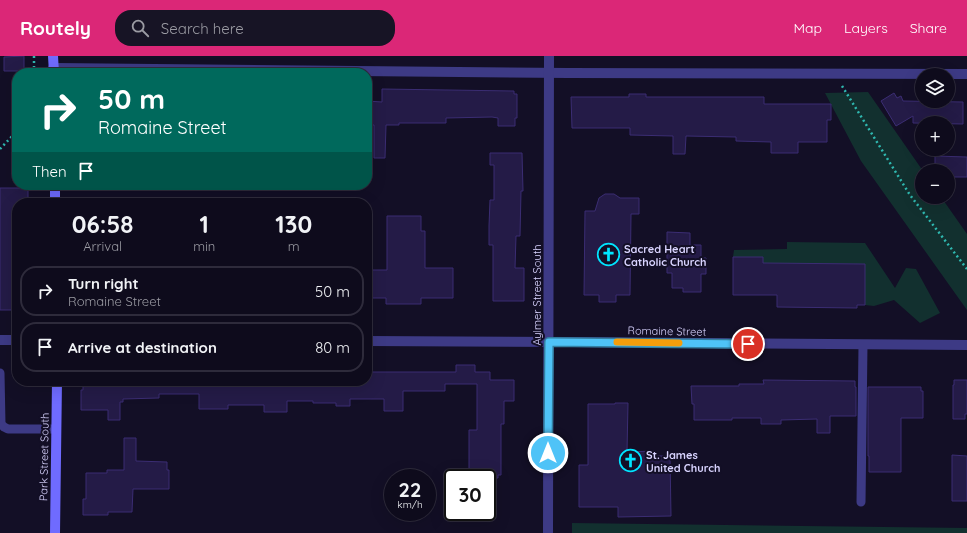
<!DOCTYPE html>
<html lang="en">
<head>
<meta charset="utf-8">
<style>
	:root { --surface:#0e0b1c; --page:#171425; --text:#f1f3f6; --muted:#9b9ba3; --line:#2e2b3b; --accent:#db2777 }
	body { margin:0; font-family:Quicksand,sans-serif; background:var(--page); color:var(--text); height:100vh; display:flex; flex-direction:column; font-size:15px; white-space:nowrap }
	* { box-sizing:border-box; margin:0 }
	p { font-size:13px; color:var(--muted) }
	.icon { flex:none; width:22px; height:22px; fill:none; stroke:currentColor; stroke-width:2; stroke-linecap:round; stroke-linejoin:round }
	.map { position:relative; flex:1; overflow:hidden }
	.panel { position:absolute; left:12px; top:142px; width:360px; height:188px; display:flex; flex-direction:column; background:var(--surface); border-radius:16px; box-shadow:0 4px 16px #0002,0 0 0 1px var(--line) }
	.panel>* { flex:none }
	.top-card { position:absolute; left:12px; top:12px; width:360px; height:122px; border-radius:16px; box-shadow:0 4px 16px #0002,0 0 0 1px var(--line); background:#00695c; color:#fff; overflow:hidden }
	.tools { position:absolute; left:915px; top:12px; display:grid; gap:8px }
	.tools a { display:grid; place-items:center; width:40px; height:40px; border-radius:50%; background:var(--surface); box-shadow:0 4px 16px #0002,0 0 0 1px var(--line); font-size:20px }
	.speed { position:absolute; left:384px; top:413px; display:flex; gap:8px; font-size:20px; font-weight:700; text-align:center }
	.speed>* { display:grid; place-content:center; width:52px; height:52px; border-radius:50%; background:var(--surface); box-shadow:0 4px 16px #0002,0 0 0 1px var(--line); line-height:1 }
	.speed small { font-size:10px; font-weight:400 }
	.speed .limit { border:2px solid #111; border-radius:6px; background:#fff; color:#111 }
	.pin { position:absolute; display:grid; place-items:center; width:34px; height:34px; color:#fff; margin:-17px; border:2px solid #fff; border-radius:50%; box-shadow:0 1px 4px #0007 }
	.me { position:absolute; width:44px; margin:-22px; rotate:0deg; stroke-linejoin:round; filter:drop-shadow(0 0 3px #0008) }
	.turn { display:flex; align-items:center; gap:14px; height:84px; padding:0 20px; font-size:18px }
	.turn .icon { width:52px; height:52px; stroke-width:2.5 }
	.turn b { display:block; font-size:28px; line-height:34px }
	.then { display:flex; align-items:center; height:38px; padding:0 20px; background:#0003; gap:8px; font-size:15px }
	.eta { display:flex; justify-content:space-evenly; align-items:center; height:68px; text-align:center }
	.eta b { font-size:24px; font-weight:800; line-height:28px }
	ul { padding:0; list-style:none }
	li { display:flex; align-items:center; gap:12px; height:50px; margin:0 8px 6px; padding:0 12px; border:2px solid var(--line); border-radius:16px }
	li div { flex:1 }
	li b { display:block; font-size:15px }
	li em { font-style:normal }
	header { display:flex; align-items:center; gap:24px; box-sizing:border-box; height:56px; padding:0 20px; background:var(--accent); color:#fff }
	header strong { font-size:19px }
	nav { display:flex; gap:22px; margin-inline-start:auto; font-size:14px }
	.search { width:280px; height:36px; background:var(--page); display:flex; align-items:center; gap:10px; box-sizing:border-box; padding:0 14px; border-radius:16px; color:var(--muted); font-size:15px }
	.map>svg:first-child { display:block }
	.green { fill:#12302f }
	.building { fill:#241b47; stroke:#3b2d73 }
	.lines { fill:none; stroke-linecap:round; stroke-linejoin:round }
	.path { stroke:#2fb8b0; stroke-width:2.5; stroke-dasharray:2 3; stroke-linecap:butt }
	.service { stroke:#3d3a85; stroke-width:9 }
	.minor { stroke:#3d3a85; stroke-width:10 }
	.secondary { stroke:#6f6bff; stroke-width:10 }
	.route-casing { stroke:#337fa1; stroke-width:10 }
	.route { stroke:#4fc3f7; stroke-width:7 }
	.slow { stroke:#f59e0b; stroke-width:7 }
	.labels { text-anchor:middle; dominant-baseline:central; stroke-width:4; stroke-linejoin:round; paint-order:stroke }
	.poi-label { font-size:11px; font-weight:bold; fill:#d9d4ff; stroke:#130f26; text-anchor:start }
	.street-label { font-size:11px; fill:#d9d4ff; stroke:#130f26 }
</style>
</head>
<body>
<header>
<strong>Routely</strong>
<div class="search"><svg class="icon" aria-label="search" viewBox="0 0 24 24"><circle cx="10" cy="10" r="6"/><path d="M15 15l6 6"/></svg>Search here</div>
<nav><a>Map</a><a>Layers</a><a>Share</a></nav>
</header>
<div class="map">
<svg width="967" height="477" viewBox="0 0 967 477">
	<rect width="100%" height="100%" fill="#130f26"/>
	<g class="green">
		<path d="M 868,36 L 923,115 L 922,115 L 922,141 L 941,141 L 967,178 L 967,254 L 861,105 L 825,37 Z"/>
		<path d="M 787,186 L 865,187 L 895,232 L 906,212 L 916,213 L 940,257 L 920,267 L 894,244 L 874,250 L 865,249 L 865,208 L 763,207 L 763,201 L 733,201 L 734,194 L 787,193 Z"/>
		<path d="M 572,467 L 967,472 L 967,477 L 572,477 Z"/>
	</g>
	<g class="building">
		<path d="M 24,0 L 24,15 L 4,15 L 4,1 Z"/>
		<path d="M 382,33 L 514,35 L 514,38 L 517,38 L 517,62 L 515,62 L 515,70 L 498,70 L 498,62 L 492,61 L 446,62 L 446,67 L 399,67 L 399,69 L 386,69 L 385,102 L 374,102 L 374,69 L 367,69 L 367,45 L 382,46 Z"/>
		<path d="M 894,37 L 897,42 L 901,40 L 903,45 L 963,46 L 963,68 L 913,67 L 913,60 L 896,70 L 881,45 Z"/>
		<path d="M 629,38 L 646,38 L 646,41 L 764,41 L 764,48 L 831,48 L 831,64 L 827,64 L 827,86 L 798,86 L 798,97 L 771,97 L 771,86 L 736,85 L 736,81 L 686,80 L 685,98 L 673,98 L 673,80 L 630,79 L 630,72 L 572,72 L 571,41 L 629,41 Z"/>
		<path d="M 490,97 L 522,97 L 523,135 L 521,135 L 520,180 L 516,180 L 515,212 L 524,212 L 524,245 L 493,245 L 493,189 L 489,189 L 489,170 L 490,144 L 494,144 L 494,109 L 490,109 Z"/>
		<path d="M 935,100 L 967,101 L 967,121 L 948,121 L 948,115 L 935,115 Z"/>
		<path d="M 0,132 L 28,132 L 28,146 L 17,146 L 17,175 L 12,175 L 12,201 L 17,201 L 17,254 L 0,254 Z"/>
		<path d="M 605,138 L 614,138 L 620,142 L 639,142 L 639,158 L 631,158 L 630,239 L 616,239 L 616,246 L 599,246 L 599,239 L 584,239 L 585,155 L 595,155 L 599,142 Z"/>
		<path d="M 387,160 L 421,160 L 421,175 L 425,175 L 425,212 L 453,212 L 453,242 L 421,242 L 421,248 L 386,248 L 386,242 L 367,242 L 367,214 L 387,214 Z"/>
		<path d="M 667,176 L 690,177 L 690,189 L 701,189 L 701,202 L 706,202 L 706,218 L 701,218 L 701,236 L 683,236 L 683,232 L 672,232 L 672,217 L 667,217 Z"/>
		<path d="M 733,201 L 763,201 L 763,207 L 865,208 L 865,249 L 857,249 L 857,252 L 777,251 L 777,239 L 733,239 Z"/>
		<path d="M 456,309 L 475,309 L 475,316 L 490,316 L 490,324 L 514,324 L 514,345 L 504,345 L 504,368 L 501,368 L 501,419 L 498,419 L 498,422 L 469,422 L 469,374 L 477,374 L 477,328 L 445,328 L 445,335 L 403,335 L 403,355 L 384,355 L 384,343 L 350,343 L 350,350 L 336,350 L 336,347 L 313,347 L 313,345 L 287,345 L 287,356 L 264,356 L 264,349 L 228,349 L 228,353 L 199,353 L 199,338 L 159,338 L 159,342 L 123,343 L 123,346 L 120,346 L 120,364 L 108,364 L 108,354 L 81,354 L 81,334 L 83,334 L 83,325 L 367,325 L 367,316 L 456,316 Z"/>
		<path d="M 763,324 L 855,325 L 855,331 L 856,331 L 856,360 L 830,360 L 830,377 L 817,377 L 817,363 L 781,364 L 781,368 L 761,368 L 761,362 L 732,362 L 732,364 L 694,364 L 694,348 L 692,348 L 691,330 L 739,330 L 739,328 L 764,328 Z"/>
		<path d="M 954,324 L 967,324 L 967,358 L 965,358 L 965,363 L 953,363 L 953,329 L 954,329 Z"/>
		<path d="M 868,331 L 921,331 L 921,335 L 923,335 L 923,362 L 901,362 L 901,416 L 869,416 L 869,400 L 868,400 Z"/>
		<path d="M 615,347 L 628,347 L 627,396 L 655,395 L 655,400 L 670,400 L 671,460 L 618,461 L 618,451 L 579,451 L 579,409 L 588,409 L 588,348 L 615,348 Z"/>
		<path d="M 124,382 L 136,382 L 136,405 L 167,406 L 167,414 L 169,414 L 169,433 L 133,433 L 132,456 L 108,456 L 108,459 L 83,459 L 83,443 L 86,443 L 86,417 L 107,417 L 107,414 L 124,414 Z"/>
		<path d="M 952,399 L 967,400 L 967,445 L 952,445 Z"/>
	</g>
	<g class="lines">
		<g class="path">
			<path d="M 34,17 L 34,0"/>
			<path d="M 842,30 L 910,139 L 967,213"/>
			<path d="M 0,93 L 17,75"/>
		</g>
		<g class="service">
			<path d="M 0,317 L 1,368 L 4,371 L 8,373 L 56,373"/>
			<path d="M 861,446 L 863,289"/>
		</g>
		<g class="minor">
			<path d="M 53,12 L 568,17 L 967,18"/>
			<path d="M 0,284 L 17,284"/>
			<path d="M 367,285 L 569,286 L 967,289"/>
			<path d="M 548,477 L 549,0"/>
		</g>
		<g class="secondary">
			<path d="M 53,0 L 54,17"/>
			<path d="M 55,129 L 55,147"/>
			<path d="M 55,477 L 57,325"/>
		</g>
	</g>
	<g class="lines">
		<defs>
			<path id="route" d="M 548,397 L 549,286 L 748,288"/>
		</defs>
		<use href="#route" class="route-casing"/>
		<use href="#route" class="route"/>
		<path class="slow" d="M 617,286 L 679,287"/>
	</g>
	<defs>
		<symbol id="church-ring" viewBox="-11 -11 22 22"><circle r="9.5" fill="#130f26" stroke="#00e5ff" stroke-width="1.5"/><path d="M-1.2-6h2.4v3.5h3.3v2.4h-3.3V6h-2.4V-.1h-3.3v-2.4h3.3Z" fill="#00e5ff"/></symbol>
	</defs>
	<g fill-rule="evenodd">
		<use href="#church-ring" x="596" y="186" width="25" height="25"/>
		<use href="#church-ring" x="618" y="392" width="25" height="25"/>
	</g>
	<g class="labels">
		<g class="poi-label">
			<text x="624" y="193">Sacred Heart<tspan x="624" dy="13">Catholic Church</tspan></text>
			<text x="646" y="399">St. James<tspan x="646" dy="13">United Church</tspan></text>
		</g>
		<g class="street-label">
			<text transform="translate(537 239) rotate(-90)">Aylmer Street South</text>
			<text transform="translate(667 275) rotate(1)">Romaine Street</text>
			<text transform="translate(44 401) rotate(-89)">Park Street South</text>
		</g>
	</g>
</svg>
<div class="tools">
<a><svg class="icon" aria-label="layers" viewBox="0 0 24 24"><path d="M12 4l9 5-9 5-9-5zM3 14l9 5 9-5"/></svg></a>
<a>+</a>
<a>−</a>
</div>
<div class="speed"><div>22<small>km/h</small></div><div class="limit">30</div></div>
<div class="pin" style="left:748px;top:288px;background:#d93025"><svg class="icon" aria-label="arrive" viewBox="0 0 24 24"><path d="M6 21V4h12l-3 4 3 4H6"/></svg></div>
<svg class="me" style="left:548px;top:397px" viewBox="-20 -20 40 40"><circle r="17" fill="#4fc3f7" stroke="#fff" stroke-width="3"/><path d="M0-11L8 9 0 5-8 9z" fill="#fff"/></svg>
<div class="top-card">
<div class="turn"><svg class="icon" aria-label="right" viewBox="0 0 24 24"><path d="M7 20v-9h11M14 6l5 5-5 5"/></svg><div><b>50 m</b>Romaine Street</div></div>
<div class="then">Then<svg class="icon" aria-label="arrive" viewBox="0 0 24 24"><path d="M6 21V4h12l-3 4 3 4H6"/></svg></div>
</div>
<section class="panel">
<div class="eta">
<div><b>06:58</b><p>Arrival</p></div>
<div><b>1</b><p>min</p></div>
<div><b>130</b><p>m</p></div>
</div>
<ul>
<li><svg class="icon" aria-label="right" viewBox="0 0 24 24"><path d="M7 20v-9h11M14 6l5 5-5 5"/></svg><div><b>Turn right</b><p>Romaine Street</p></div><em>50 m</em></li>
<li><svg class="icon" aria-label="arrive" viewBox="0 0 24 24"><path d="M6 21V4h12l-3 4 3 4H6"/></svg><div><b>Arrive at destination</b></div><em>80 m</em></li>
</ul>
</section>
</div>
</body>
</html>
